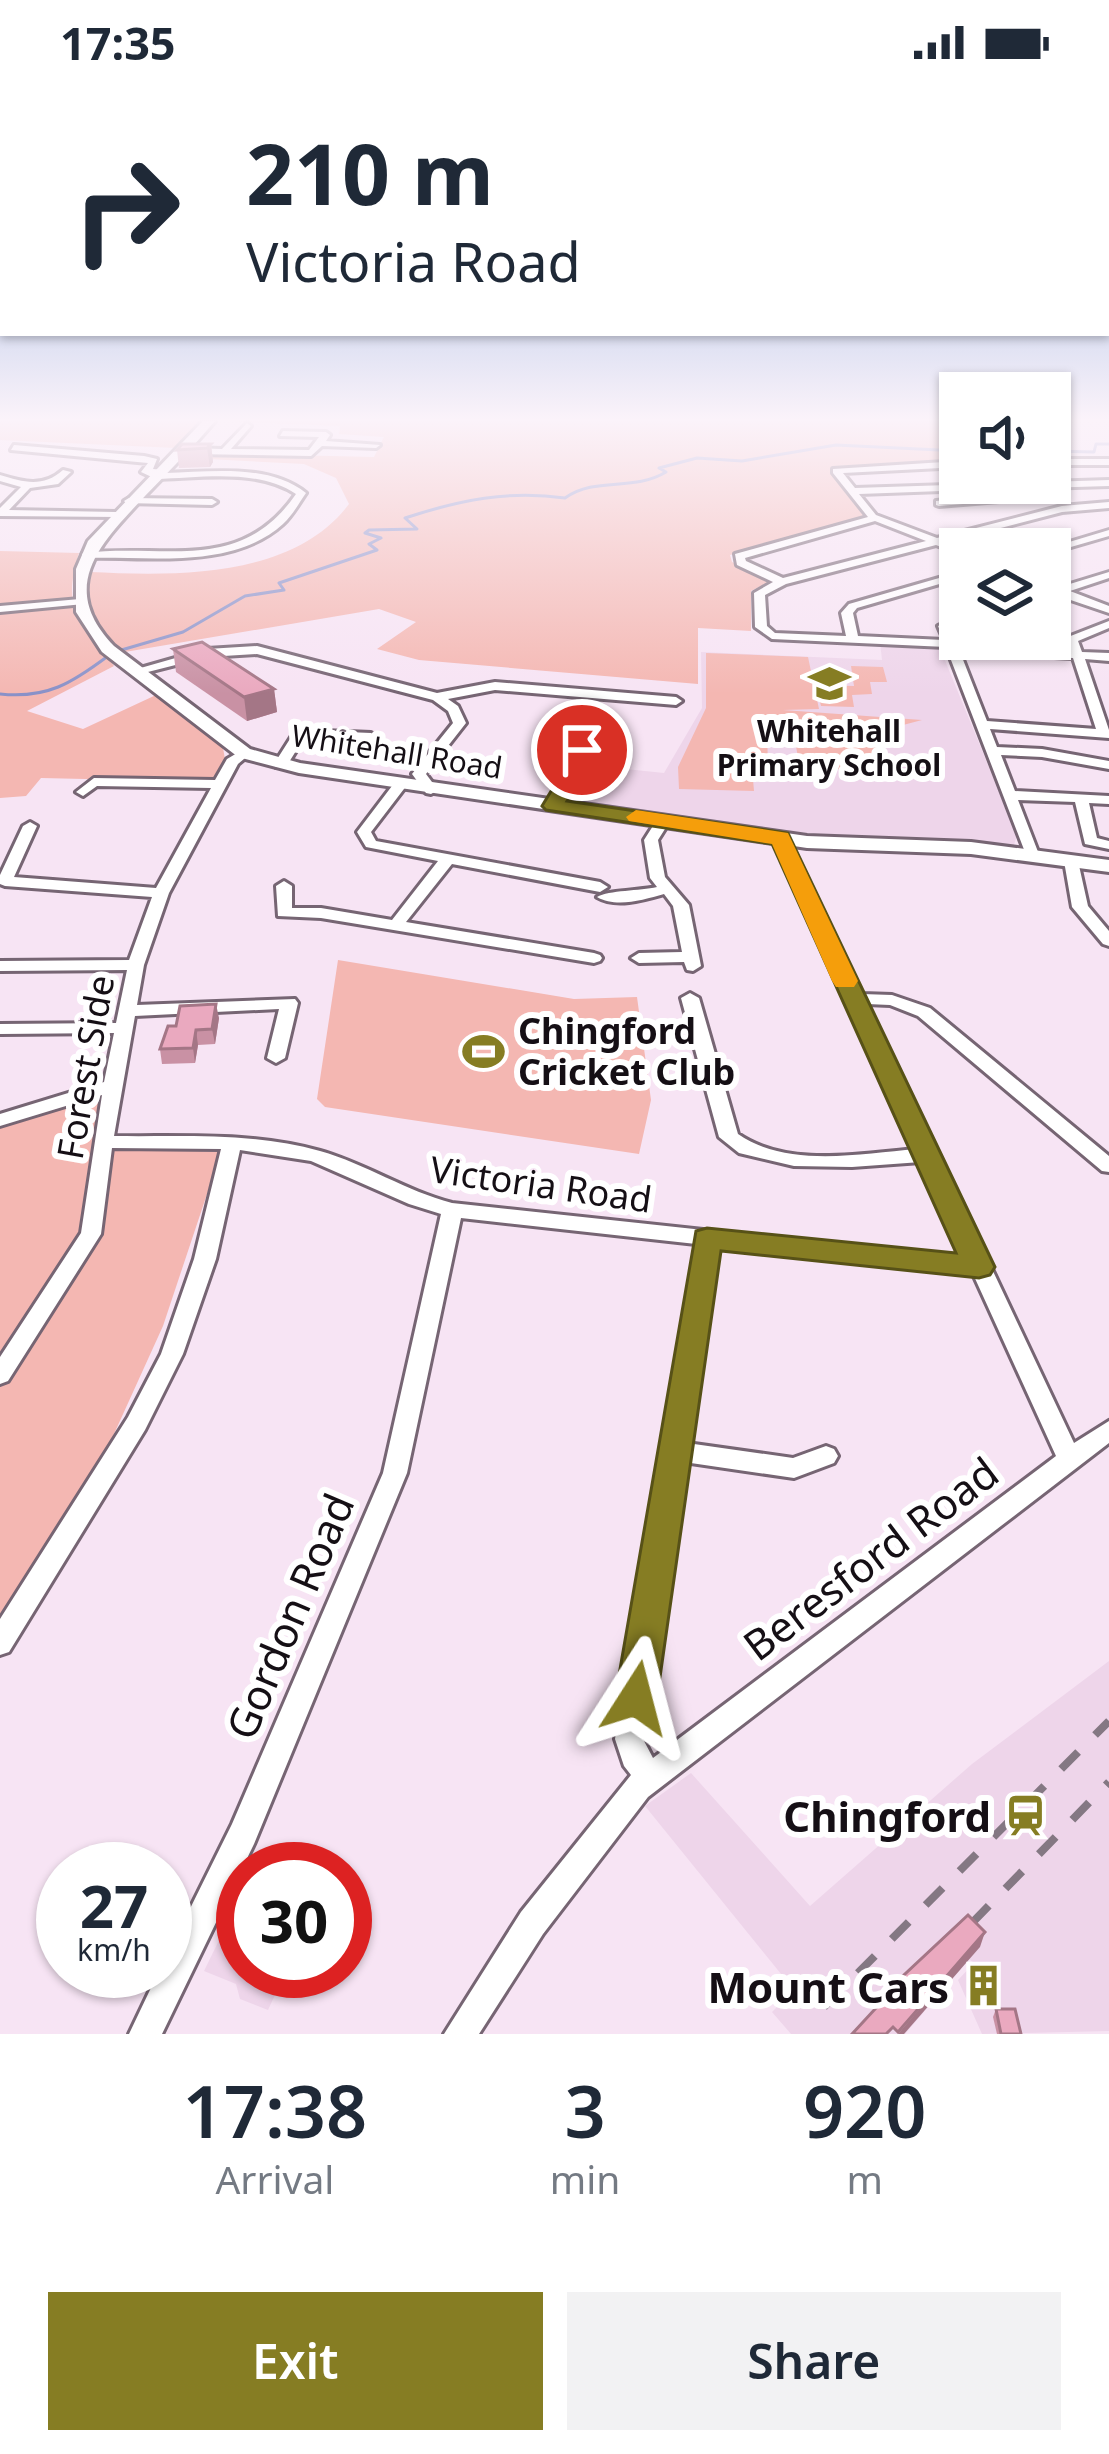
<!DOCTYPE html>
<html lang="en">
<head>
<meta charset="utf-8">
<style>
	:root { --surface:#fff; --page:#f2f2f3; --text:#1f2937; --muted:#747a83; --accent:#867d23 }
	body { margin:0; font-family:"Noto Sans",sans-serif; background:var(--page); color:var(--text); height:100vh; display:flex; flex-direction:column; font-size:45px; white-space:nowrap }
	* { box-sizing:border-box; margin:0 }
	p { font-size:39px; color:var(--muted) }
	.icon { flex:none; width:66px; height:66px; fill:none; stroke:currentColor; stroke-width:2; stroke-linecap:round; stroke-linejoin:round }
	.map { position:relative; height:1950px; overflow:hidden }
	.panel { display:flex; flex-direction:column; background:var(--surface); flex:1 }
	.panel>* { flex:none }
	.top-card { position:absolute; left:0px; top:0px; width:1110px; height:252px; box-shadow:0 3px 9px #0004; background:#fff; color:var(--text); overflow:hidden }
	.controls { position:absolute; left:939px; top:288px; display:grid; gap:24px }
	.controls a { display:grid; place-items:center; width:132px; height:132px; border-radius:0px; background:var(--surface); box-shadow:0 3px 9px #0004; font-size:60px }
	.speed { position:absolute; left:36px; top:1758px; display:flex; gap:24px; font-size:60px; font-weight:700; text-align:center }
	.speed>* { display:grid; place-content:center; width:156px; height:156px; border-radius:50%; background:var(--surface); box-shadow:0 3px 9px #0004; line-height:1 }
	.speed small { font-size:30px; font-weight:400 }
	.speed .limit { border:18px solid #d22; background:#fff; color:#111 }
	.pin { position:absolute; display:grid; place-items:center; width:102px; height:102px; color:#fff; margin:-51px; border:6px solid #fff; border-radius:50%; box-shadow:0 3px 12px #0007 }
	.me { position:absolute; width:132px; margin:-66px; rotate:9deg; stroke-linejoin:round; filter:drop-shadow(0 0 9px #0008) }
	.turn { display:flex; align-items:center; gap:42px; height:252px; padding:0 48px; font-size:54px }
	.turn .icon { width:156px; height:156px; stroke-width:2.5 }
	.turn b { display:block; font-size:84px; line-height:102px }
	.eta { display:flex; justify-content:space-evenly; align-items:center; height:204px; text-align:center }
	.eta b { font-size:72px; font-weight:600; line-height:84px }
	.primary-button { display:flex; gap:24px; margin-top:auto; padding:24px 48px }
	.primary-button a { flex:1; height:138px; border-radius:0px; background:var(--accent); color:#fff; font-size:48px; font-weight:600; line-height:138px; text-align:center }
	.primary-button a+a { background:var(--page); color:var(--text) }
	.status { display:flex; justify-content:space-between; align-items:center; height:84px; padding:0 60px; background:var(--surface); direction:ltr }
	.status svg { height:33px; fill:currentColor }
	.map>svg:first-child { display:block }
	.built { fill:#eed5ea }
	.green { fill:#f4b7b2 }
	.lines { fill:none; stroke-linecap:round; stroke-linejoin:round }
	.stream { stroke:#8991c8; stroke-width:3 }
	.minor-casing { stroke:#766573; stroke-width:6 }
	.major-casing { stroke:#766573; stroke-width:6 }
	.minor { fill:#fff; fill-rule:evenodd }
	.major { fill:#fff; fill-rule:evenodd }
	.rail { stroke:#847883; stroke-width:8; stroke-dasharray:24 24; stroke-linecap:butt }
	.wall { fill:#c991a4 }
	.shaded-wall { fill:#a47686 }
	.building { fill:#eaa9bf; stroke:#a47686; stroke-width:3 }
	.route { fill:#867d23; stroke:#575117; stroke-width:3 }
	.slow { fill:#f59e0b }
	.labels { text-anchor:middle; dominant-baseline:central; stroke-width:12; stroke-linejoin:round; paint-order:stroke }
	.far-poi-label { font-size:30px; font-weight:bold; fill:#150f15; stroke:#fff }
	.far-street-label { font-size:30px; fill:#150f15; stroke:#fff }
	.poi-label { font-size:36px; font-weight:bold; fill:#150f15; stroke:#fff; text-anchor:start }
	.street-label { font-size:36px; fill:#150f15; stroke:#fff }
	.near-street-label { font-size:42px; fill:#150f15; stroke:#fff }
	.near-poi-label { font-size:42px; font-weight:bold; fill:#150f15; stroke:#fff; text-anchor:end }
</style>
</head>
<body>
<div class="status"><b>17:35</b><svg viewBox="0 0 49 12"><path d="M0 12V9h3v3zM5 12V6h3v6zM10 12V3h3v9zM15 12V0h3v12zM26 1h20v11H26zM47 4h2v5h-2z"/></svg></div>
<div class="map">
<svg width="1109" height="1950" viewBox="0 0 1109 1950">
	<rect width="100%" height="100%" fill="#f7e4f4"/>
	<g class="built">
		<path d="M 880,558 L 939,562 L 1017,751 L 1014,761 L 790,749 L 557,714 L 578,680 L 664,689 L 702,624 L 701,568 L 882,576 Z"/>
		<path d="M 1109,1577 L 1109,1947 L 982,1950 L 958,1896 L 974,1879 L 969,1875 L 905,1950 L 791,1950 L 772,1928 L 794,1906 L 645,1722 L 691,1689 L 810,1822 L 972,1680 Z"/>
		<path d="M 224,1846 L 243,1854 L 243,1887 L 286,1887 L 268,1926 L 240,1915 L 236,1900 L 204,1887 Z"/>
	</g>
	<g class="green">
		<path d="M 0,337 L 202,337 L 176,364 L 0,356 Z"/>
		<path d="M 217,337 L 960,337 L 960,377 L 832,384 L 832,390 L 867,433 L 730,471 L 732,478 L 771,497 L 751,507 L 751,547 L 698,544 L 698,600 L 419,576 L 377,565 L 416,538 L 379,525 L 119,569 L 85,529 L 90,488 C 174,492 293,495 349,420 L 336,394 L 304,380 L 188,374 L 192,369 L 374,373 L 384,353 L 339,350 L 340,342 Z"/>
		<path d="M 0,467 L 79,469 C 60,529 83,539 114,582 L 27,627 L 83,645 L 156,611 L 223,664 L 225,675 L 217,698 L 41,694 L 26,712 L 0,714 Z"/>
		<path d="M 706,569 L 808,573 L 819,625 L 783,626 L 922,636 L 888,645 L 767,644 L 768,684 L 752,684 L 754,707 L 679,705 L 678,683 L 706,624 Z"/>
		<path d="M 851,582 L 883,583 L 887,598 L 870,598 L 872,610 L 852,611 L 854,623 L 821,622 L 816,601 L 854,602 Z"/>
		<path d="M 793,646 L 878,647 L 887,679 L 871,680 L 867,686 L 800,684 Z"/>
		<path d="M 338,876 L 574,915 L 637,913 L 651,1016 L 639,1070 L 325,1023 L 317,1015 Z"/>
		<path d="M 112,1004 L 95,1062 L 221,1068 L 163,1242 L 94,1394 L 0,1542 L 0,1042 L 54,1019 Z"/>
	</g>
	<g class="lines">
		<g class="stream">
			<path d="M 1050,367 L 1094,368 L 1096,360 L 1109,360"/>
			<path d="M 118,567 L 183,548 L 245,512 L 284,506 L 279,499 L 377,466 L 369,460 L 381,454 L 365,449 L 369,446 L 417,445 L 405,434 C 460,416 508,406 565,414 C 596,392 633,408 666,388 L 659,384 L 697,374 L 742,377 L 836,361 L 960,367"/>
			<path d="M 0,610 C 47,615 72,599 108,572"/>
		</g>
		<defs>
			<g id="minor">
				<path d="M 247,339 L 251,342 L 231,365 L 309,366 L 319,353 L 280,352 L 283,347 L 326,348 L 330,351 L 326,357 L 380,361 L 376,364 L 322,362 L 311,372 L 192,370 L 188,367 L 192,364 L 222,365 Z"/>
				<path d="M 14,361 L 144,372 L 157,375 L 153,385 L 164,386 L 165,389 C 210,388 268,379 306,409 C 299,419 292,432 283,440 C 232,486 150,472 87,474 L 82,471 L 83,469 C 166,459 240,491 296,410 C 257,384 200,394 156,395 L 141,388 L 148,379 L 11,366 Z"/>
				<rect x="1050" y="375" width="59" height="6"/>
				<path d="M 960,377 L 960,383 L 843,389 L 855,404 L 1109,396 L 1109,402 L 978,406 L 981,410 L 1011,410 L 1016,413 L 1011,416 L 939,422 L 936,421 L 936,417 L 974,413 L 969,406 L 859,410 L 876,431 L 937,454 L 1062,422 L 1109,418 L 1109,424 L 1062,428 L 947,458 L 964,465 L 960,465 L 960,470 L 936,461 L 786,500 L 765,511 L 767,542 L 775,549 L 846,552 L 841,529 L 849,520 L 960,488 L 960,494 L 857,524 L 853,529 L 858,552 L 944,556 L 938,542 L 960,532 L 960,539 L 950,543 L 957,561 L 1070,567 L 1068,553 L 1109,537 L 1109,544 L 1078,557 L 1082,568 L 1109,569 L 1109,577 L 1085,575 L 1109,646 L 1109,654 L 990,645 L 997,663 L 1042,665 L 1109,677 L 1109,685 L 1042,673 L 1001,671 L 1015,707 L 1109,712 L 1109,720 L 1089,719 L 1097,754 L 1109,757 L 1109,765 L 1085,760 L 1075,718 L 1018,716 L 1040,773 L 1038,776 L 1028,776 L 946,563 L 772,555 L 755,543 L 754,509 L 773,498 L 737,481 L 735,470 L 868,433 L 833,389 L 833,385 ZM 875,437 L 926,457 L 783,494 L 746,477 L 745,474 ZM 960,568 L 1073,574 L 1096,645 L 987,637 Z"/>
				<path d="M 63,386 L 71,388 L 58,400 L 30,404 L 9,426 L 116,428 L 119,429 L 119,433 L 0,432 L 0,424 L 21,403 L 0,397 L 0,391 C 23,398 43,404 63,386 Z"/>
				<path d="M 129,414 L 212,415 L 217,418 L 212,421 L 126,419 L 124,417 Z"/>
				<path d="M 1109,446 L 1109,452 L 1050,469 L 1050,465 L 1046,465 Z"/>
				<path d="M 1109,488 L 1109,494 L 1070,507 L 1109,522 L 1109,529 L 1050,509 L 1050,500 L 1060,503 Z"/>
				<path d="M 80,515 L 84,516 L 84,520 L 0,528 L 0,522 Z"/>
				<path d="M 257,562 L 437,609 L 495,598 L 676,613 L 682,617 L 676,621 L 495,606 L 448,615 L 458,622 L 466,639 L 426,690 L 438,706 L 431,710 L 426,709 L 412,690 L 453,639 L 448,627 L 433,616 L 257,570 L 207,573 L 136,591 L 130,587 L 207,565 Z"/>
				<path d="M 300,646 L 371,649 L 378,653 L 371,657 L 304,654 L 286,683 L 276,683 L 274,680 L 295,647 Z"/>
				<path d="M 244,665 L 251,669 L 238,680 L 169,809 L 144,881 L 137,921 L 295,915 L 298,919 L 285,974 L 276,979 L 267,974 L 279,925 L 135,932 L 114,1052 C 183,1053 253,1048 320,1067 C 366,1080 406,1107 452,1119 L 965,1174 L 921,1078 L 852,1083 L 794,1082 L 739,1069 L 719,1053 L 681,914 L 690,909 L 699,914 L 738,1050 C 787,1084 859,1070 916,1065 L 849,919 L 844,915 L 846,913 L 774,754 L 781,750 L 788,754 L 862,910 L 892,911 L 930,924 L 1109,1072 L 1109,1088 L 1102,1087 L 918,932 L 890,921 L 867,920 L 1074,1359 L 1109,1337 L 1109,1359 L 648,1713 L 543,1850 L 479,1950 L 444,1950 L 521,1828 L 631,1691 L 624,1682 L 615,1655 L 696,1160 L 461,1134 L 407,1389 L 254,1760 L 162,1950 L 129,1950 L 159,1887 L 165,1887 L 165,1875 L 232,1740 L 383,1389 L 441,1130 L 409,1120 L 311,1077 L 240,1066 L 216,1175 L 183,1270 L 145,1346 L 9,1568 L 0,1571 L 0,1535 L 128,1333 L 161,1270 L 194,1175 L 221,1065 L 112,1064 L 101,1150 L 8,1297 L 0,1300 L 0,1273 L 81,1149 L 102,1011 L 0,1042 L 0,1030 L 104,998 L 114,949 L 0,950 L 0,940 L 116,939 L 127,886 L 0,887 L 0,877 L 129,876 L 152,813 L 5,802 L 0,800 L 0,791 L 23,742 L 30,738 L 37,742 L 14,793 L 156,804 L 211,704 L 97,702 L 83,712 L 76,708 L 94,694 L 215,696 L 227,675 ZM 716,1162 L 973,1190 L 1056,1372 L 653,1674 L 643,1655 L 684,1378 L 794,1394 L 834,1379 L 838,1372 L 834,1365 L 826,1362 L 793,1374 L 687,1359 Z"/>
				<path d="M 573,665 L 590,666 L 597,670 L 586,677 L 558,724 L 548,724 L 546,721 L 574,675 L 566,669 Z"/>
				<path d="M 400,697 L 407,701 L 371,748 L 376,757 L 600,798 L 608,803 L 600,808 L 452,780 L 406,838 L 594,869 L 600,871 L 602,874 L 600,877 L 594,879 L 321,834 L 278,832 L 276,802 L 284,797 L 292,802 L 292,824 L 321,824 L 392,836 L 438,777 L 366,763 L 357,748 L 395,698 Z"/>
				<path d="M 663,733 L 670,737 L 658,756 L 665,793 L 689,821 L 701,882 L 693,887 L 687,886 L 684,878 L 639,879 L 631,874 L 639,869 L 682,868 L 673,822 L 664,810 C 643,816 616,824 597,813 C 609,806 640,807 657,803 L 650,794 L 644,756 L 658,734 Z"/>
				<path d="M 1071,773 L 1078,777 L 1088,822 L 1109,847 L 1109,862 L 1103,860 L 1072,823 L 1064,777 Z"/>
			</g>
			<path id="major" d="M 203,337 L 215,337 C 193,363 169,387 145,412 C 102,458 56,502 114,562 L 250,665 L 300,679 L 807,752 L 971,758 L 1109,776 L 1109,788 L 971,770 L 807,764 L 299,689 L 238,673 L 102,568 L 76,528 L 76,485 L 88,457 Z"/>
		</defs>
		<use href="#minor" class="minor-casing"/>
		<use href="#major" class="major-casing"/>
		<use href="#minor" class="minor"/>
		<use href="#major" class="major"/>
		<g class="rail">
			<path d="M 972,1839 L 1109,1698"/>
			<path d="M 824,1923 L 1109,1637"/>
		</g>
	</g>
	<g class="wall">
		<path d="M 211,360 L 213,378 L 210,383 L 179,384 L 177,366 Z"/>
		<path d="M 173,565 L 274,605 L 277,628 L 247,637 L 176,588 Z"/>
		<path d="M 219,934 L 215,960 L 198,961 L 195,979 L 162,980 L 160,965 Z"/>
		<path d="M 996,1895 L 982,1915 L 971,1904 L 972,1900 Z"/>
		<path d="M 996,1925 L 1021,1950 L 997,1950 L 993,1933 Z"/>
	</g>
	<g class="shaded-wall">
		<path d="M 211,360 L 213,378 L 210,383 L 207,364 Z"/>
		<path d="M 274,605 L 277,628 L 247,637 L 244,613 Z"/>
		<path d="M 216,920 L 219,934 L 215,960 L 212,945 Z"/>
		<path d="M 196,946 L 198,961 L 195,979 L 193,964 Z"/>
		<path d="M 985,1848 L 980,1863 L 904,1950 L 898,1950 Z"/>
	</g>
	<g class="building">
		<path d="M 182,360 L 211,360 L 207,364 L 177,366 Z"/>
		<path d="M 202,558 L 274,605 L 244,613 L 173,565 Z"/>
		<path d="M 216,920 L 212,945 L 196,946 L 193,964 L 160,965 L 168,942 L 176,942 L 180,922 Z"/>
		<path d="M 968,1831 L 985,1848 L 898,1948 L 893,1943 L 886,1950 L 852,1950 L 876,1924 L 873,1920 Z"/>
		<path d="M 985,1885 L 996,1895 L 984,1910 L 972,1900 Z"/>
		<path d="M 996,1925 L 1015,1925 L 1021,1950 L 1001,1950 Z"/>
	</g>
	<linearGradient id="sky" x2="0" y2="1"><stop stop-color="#82a6db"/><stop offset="0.55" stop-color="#fbf3fa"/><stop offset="1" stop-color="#fbf3fa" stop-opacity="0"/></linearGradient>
	<rect width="1109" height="610" fill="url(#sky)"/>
	<path class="route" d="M 582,660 L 592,666 L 591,674 L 567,717 L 788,749 L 995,1183 L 990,1191 L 979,1194 L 721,1167 L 657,1614 L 651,1627 L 636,1633 L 621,1627 L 615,1614 L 696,1147 L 707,1144 L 956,1169 L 772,760 L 546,726 L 542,722 L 570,676 L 563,669 Z"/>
	<path class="slow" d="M 636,726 L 788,749 L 858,897 L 854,903 L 836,903 L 832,897 L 772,760 L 629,737 L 626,733 Z"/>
	<defs>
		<symbol id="school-bare" viewBox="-9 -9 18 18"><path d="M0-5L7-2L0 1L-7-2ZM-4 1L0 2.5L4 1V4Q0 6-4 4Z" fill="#867d23" stroke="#fff" stroke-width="2.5" paint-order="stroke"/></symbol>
		<symbol id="stadium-bare" viewBox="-9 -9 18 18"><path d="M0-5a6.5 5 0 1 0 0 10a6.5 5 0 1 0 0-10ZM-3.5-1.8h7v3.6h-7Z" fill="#867d23" stroke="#fff" stroke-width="2.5" paint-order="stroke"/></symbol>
		<symbol id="station-bare" viewBox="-9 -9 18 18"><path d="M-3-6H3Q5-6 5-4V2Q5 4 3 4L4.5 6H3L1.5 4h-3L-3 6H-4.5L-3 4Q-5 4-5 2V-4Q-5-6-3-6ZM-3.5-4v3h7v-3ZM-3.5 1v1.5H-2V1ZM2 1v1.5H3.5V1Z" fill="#867d23" stroke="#fff" stroke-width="2.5" paint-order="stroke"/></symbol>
		<symbol id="building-bare" viewBox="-9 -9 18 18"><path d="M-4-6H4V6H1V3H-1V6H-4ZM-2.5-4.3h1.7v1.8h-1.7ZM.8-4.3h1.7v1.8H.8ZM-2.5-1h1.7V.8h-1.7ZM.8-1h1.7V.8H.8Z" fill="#867d23" stroke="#fff" stroke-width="2.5" paint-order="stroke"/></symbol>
	</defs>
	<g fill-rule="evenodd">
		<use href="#school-bare" x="800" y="570" width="59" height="59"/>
		<use href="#stadium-bare" x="454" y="938" width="59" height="59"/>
		<use href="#station-bare" x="996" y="1702" width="59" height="59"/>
		<use href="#building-bare" x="954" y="1872" width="59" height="59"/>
	</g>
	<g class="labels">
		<g class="far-poi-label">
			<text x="829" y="646">Whitehall<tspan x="829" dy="34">Primary School</tspan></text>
		</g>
		<g class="far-street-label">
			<text transform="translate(397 667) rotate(9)">Whitehall Road</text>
		</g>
		<g class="poi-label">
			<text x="518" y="946">Chingford<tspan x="518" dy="41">Cricket Club</tspan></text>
		</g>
		<g class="street-label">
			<text transform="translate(85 983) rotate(-80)">Forest Side</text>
			<text transform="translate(541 1100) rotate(8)">Victoria Road</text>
		</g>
		<g class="near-street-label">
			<text transform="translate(870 1474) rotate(-37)">Beresford Road</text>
			<text transform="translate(289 1532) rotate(-67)">Gordon Road</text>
		</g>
		<g class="near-poi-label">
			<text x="991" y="1731">Chingford</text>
			<text x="949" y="1902">Mount Cars</text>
		</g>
	</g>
</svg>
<div class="controls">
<a><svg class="icon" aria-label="sound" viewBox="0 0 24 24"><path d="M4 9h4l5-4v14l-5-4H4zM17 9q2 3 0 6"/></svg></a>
<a><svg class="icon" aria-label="layers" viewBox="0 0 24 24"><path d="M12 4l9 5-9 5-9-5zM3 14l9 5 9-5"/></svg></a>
</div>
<div class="speed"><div>27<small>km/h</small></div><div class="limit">30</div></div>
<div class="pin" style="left:582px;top:666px;background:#d93025"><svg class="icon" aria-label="arrive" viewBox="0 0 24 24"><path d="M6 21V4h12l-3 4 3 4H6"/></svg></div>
<svg class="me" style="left:636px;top:1614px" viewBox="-20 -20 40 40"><path d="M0-17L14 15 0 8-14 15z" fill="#867d23" stroke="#fff" stroke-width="4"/></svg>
<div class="top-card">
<div class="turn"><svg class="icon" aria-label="right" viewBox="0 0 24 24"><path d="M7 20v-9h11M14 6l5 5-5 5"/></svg><div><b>210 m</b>Victoria Road</div></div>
</div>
</div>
<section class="panel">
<div class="eta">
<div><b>17:38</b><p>Arrival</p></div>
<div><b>3</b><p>min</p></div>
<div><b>920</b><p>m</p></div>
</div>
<div class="primary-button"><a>Exit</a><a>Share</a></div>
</section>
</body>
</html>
